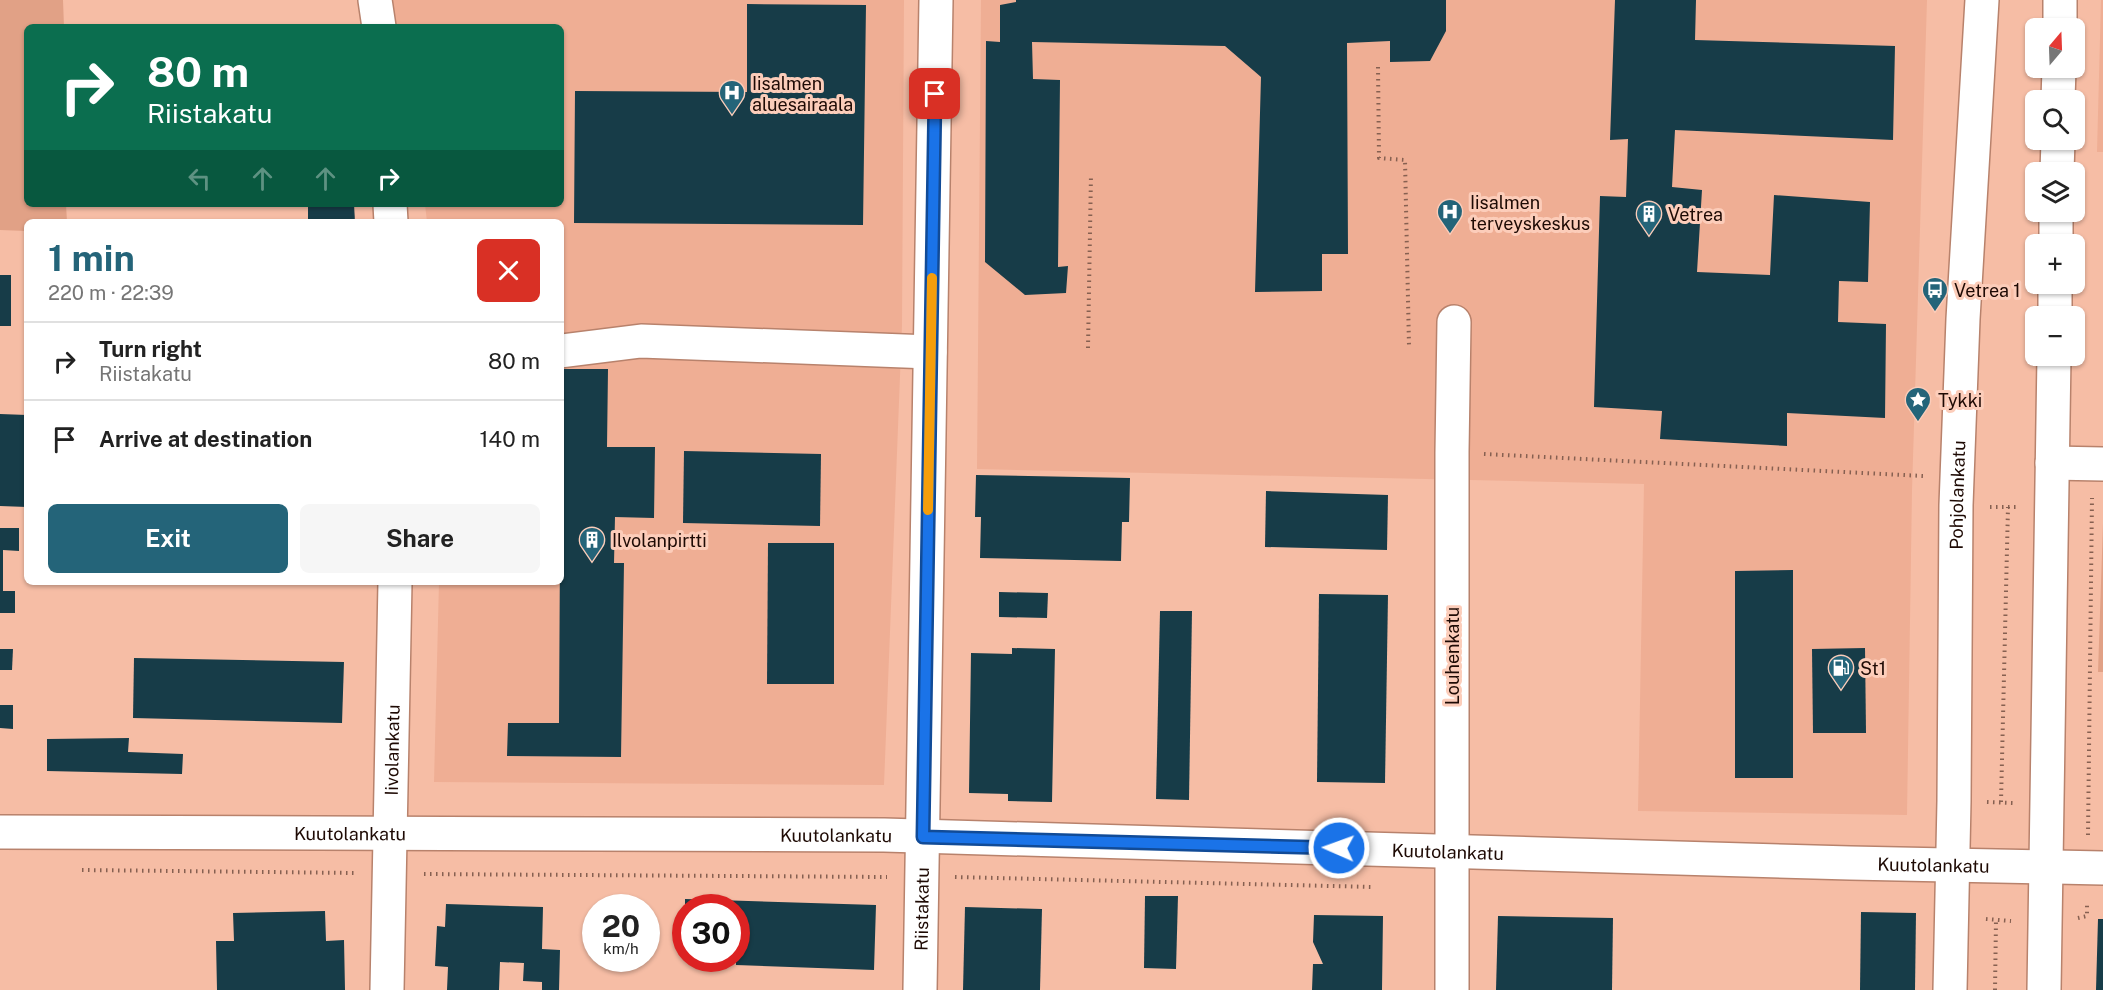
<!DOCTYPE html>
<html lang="en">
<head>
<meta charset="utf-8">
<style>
	:root { --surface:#fff; --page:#f6f6f6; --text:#222; --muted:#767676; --line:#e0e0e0; --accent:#246479 }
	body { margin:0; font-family:"Public Sans",sans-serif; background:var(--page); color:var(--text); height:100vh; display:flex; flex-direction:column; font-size:22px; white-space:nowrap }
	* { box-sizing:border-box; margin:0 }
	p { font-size:20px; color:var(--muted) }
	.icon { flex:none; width:33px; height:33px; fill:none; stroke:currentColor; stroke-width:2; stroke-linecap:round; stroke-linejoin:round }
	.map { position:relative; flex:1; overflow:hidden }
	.drawer { position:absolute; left:24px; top:219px; width:540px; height:366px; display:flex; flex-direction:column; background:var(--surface); border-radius:9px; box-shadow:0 2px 4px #0004 }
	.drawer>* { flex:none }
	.banner { position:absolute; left:24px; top:24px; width:540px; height:183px; border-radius:9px; box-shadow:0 2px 4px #0004; background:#0b6e4f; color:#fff; overflow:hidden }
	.needle { width:39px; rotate:19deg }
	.fabs { position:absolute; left:2025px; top:18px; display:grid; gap:12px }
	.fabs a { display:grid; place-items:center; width:60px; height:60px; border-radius:9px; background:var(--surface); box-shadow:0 2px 4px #0004; font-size:30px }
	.speed { position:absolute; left:582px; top:894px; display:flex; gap:12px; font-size:30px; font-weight:700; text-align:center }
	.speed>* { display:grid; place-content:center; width:78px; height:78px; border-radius:50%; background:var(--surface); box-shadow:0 2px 4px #0004; line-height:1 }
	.speed small { font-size:15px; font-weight:400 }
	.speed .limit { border:9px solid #d22; background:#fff; color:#111 }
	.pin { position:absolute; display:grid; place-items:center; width:51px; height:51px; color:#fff; margin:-26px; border-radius:12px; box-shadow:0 3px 9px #0006 }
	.me { position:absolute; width:66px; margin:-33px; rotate:272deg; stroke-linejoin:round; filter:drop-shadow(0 0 4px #0008) }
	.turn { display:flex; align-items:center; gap:21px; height:126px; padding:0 24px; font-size:27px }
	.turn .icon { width:78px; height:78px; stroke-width:2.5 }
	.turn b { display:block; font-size:42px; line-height:51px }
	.lanes { display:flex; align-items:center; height:57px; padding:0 24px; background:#0003; justify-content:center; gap:30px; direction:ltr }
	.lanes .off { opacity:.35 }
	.round { display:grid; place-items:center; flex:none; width:63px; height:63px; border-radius:9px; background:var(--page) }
	.headline { display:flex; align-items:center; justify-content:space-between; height:102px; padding:0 24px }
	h1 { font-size:36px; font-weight:700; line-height:45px; color:var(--accent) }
	.button { display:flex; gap:12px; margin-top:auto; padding:12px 24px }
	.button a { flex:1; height:69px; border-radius:9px; background:var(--accent); color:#fff; font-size:24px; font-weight:700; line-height:69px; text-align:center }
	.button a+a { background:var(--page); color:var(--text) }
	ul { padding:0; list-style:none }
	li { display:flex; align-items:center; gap:18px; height:78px; padding:0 24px; border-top:2px solid var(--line) }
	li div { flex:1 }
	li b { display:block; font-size:22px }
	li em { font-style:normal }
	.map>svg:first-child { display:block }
	.built { fill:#efae94 }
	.green { fill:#e1a186 }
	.building { fill:#173c48 }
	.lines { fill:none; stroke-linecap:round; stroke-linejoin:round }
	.minor-casing { stroke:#b8826c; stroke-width:36 }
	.major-casing { stroke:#b8826c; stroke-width:36 }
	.path { stroke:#866051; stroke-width:4; stroke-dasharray:1.5 4.5; stroke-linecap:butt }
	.minor { stroke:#fff; stroke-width:33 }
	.major { stroke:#fff; stroke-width:33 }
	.route-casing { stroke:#114b97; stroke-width:15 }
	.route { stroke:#1a73e8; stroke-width:10 }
	.slow { stroke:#f59e0b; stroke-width:10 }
	.labels { text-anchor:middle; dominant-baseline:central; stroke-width:6; stroke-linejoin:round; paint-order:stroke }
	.poi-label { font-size:18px; fill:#1e0a04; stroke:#fccdba; text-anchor:start }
	.street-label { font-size:18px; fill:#1e0a04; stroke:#fccdba }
</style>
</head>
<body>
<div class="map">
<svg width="2103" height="990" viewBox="0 0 2103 990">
	<rect width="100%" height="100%" fill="#f6bda5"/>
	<g class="built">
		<path d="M 392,0 L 904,0 L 902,325 L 884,785 L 434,782 L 439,582 L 561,582 L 561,222 L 427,222 L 425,204 L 561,204 L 561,27 L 396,27 Z"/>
		<path d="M 981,0 L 1927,0 L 1912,491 L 1907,815 L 1638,811 L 1644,484 L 977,469 Z"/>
		<path d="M 2101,0 L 2103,0 L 2103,152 L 2097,152 Z"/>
	</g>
	<g class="green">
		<path d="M 0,0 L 63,0 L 64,27 L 27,27 L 27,204 L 66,204 L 67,222 L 27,222 L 27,231 L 0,230 Z"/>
		<path d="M 2103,524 L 2103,672 L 2098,672 Z"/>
	</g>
	<g class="building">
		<path d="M 1016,0 L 1446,0 L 1446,31 L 1430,61 L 1390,62 L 1390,41 L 1347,43 L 1348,254 L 1322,254 L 1322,291 L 1255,292 L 1261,77 L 1225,46 L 1032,42 L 1033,79 L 1060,80 L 1058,267 L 1068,266 L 1066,293 L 1025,295 L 985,262 L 986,41 L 1000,42 L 1000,5 L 1016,2 Z"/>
		<path d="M 1615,0 L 1696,0 L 1695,40 L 1895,46 L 1893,140 L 1675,130 L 1672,187 L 1702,190 L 1697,272 L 1770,275 L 1774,195 L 1870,202 L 1868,282 L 1839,281 L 1838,322 L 1886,324 L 1885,418 L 1787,413 L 1787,446 L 1660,439 L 1662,411 L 1594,407 L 1600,196 L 1626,197 L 1628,139 L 1610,140 Z"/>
		<path d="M 747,4 L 866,5 L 863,225 L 574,223 L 575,91 L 747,92 Z"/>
		<path d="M 308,204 L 354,204 L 355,222 L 308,222 Z"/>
		<rect x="0" y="275" width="11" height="51"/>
		<path d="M 561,369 L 608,369 L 607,447 L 655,447 L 654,518 L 615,517 L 614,563 L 624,563 L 621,757 L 507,756 L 508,723 L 559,723 Z"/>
		<path d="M 0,414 L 27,415 L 27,507 L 0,506 Z"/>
		<path d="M 684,451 L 821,454 L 820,526 L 683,523 Z"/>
		<path d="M 976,475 L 1130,478 L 1129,522 L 1122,522 L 1121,561 L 980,558 L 981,517 L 975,517 Z"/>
		<path d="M 1266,491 L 1388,495 L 1387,550 L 1265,547 Z"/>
		<path d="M 0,528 L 19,528 L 19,551 L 3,550 L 3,591 L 15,591 L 15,613 L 0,613 Z"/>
		<path d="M 768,543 L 834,543 L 834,684 L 767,684 Z"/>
		<path d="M 1793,570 L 1793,778 L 1735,778 L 1735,571 Z"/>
		<path d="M 999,592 L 1048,593 L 1047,618 L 999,617 Z"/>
		<path d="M 1319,594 L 1388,595 L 1385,783 L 1317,782 Z"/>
		<path d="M 1160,611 L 1192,611 L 1189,800 L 1156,799 Z"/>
		<path d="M 1012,648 L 1055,649 L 1052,802 L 1008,801 L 1008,794 L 969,793 L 971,653 L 1012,654 Z"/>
		<path d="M 1865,648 L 1866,733 L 1813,733 L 1812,649 Z"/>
		<path d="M 0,649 L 13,649 L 12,670 L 0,670 Z"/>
		<path d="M 134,658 L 344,662 L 342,723 L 133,718 Z"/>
		<path d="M 0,705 L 13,705 L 13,729 L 0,728 Z"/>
		<path d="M 129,738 L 128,752 L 183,754 L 182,774 L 47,771 L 47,739 Z"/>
		<path d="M 1145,896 L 1178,896 L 1176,969 L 1144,968 Z"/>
		<path d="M 685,899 L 876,905 L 874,970 L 736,965 L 736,908 L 685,908 Z"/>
		<path d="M 446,904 L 543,907 L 542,949 L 560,950 L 559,990 L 542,990 L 542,982 L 523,981 L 524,963 L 500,962 L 499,990 L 447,990 L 448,967 L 435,966 L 437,926 L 445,927 Z"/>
		<path d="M 965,907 L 1042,909 L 1040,990 L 963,990 Z"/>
		<path d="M 325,911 L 326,941 L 344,940 L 345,990 L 217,990 L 216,941 L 234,941 L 233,913 Z"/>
		<path d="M 1861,912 L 1916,913 L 1915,990 L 1860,990 Z"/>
		<path d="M 1314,915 L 1383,916 L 1382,990 L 1312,990 L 1313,964 L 1323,964 L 1313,942 Z"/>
		<path d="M 1498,916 L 1613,918 L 1612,990 L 1496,990 Z"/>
		<path d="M 2098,919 L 2103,919 L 2103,990 L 2096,990 Z"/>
	</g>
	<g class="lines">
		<defs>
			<g id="minor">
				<path d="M 375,0 L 379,27"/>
				<path d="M 390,204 L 391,222"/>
				<path d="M 561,351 L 641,341 L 930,352"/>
				<path d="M 2052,463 L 2103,464"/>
				<path id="s1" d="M 0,832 L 884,835 L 1850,863 L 2103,868"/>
				<path id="s2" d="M 387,990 L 395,582"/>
				<path id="s3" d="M 920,990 L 936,0"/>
				<path d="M 1452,990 L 1452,452 L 1454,322"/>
			</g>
			<g id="major">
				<path d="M 2060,28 L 2060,0"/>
				<path d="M 2058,100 L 2059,68"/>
				<path d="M 2057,172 L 2058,140"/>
				<path d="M 2056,244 L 2056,212"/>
				<path d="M 2055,316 L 2055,284"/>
				<path id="s4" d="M 1950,990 L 1954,801 L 1956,505 L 1963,319 L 1982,0"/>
				<path d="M 2044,990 L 2054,356"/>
			</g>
		</defs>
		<use href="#minor" class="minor-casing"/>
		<use href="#major" class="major-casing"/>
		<g class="path">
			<path d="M 1378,67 L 1379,158 L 1405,160 L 1409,346"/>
			<path d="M 1088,348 L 1091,174"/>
			<path d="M 1484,454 L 1923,476"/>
			<path d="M 1990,507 L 2019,507"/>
			<path d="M 1987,802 L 2013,803"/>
			<path d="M 2001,802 L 2008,507"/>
			<path d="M 2088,835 L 2092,498"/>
			<path d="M 82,870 L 356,873"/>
			<path d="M 424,874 L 887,877"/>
			<path d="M 955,877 L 1373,887"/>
			<path d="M 2078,918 L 2087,916 L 2087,903"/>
			<path d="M 1986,919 L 2011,921"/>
			<path d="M 1995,990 L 1996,920"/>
		</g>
		<use href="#minor" class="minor"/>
		<use href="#major" class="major"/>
	</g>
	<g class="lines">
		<defs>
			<path id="route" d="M 935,94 L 923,837 L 1339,848"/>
		</defs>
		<use href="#route" class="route-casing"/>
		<use href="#route" class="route"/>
		<path class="slow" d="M 928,510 L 932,278"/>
	</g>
	<defs>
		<symbol id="hospital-pin" viewBox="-11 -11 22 30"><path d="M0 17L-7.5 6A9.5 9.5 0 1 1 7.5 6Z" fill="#246479" stroke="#fccdba"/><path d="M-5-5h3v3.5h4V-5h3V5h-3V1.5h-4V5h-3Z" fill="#fff"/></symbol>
		<symbol id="building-pin" viewBox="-11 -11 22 30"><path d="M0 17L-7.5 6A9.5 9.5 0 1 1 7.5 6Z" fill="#246479" stroke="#fccdba"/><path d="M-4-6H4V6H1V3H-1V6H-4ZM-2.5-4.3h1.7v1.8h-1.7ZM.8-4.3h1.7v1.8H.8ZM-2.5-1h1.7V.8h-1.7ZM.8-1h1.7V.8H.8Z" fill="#fff"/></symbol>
		<symbol id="bus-pin" viewBox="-11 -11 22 30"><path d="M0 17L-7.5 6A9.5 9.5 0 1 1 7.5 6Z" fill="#246479" stroke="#fccdba"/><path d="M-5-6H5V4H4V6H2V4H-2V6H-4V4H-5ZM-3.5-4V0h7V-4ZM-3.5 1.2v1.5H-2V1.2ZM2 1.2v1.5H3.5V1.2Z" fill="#fff"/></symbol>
		<symbol id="sight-pin" viewBox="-11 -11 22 30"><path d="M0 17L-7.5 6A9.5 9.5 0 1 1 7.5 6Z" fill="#246479" stroke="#fccdba"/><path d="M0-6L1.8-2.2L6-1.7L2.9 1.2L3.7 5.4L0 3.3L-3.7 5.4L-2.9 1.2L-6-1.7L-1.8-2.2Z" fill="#fff"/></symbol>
		<symbol id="fuel-pin" viewBox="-11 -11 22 30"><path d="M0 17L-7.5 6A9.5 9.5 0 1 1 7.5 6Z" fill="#246479" stroke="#fccdba"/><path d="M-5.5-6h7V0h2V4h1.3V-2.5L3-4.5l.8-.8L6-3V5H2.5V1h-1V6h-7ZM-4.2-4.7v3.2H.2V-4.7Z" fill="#fff"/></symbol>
	</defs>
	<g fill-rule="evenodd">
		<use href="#hospital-pin" x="717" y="78" width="30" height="40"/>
		<use href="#hospital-pin" x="1435" y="197" width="30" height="40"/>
		<use href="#building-pin" x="1634" y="199" width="30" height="40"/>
		<use href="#bus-pin" x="1920" y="275" width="30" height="40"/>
		<use href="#sight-pin" x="1903" y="385" width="30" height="40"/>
		<use href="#building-pin" x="577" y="525" width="30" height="40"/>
		<use href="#fuel-pin" x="1826" y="653" width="30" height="40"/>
	</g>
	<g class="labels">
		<g class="poi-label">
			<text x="752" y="83">Iisalmen<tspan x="752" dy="21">aluesairaala</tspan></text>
			<text x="1470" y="202">Iisalmen<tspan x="1470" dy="21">terveyskeskus</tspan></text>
			<text x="1668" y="214">Vetrea</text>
			<text x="1954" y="290">Vetrea 1</text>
			<text x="1938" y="400">Tykki</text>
			<text x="612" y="540">Ilvolanpirtti</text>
			<text x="1860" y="668">St1</text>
		</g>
		<g class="street-label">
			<text stroke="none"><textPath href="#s4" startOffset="495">Pohjolankatu</textPath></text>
			<text transform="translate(1452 656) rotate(-90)">Louhenkatu</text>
			<text stroke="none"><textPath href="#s2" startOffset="240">Iivolankatu</textPath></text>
			<text stroke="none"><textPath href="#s1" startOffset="350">Kuutolankatu</textPath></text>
			<text stroke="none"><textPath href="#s1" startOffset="836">Kuutolankatu</textPath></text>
			<text stroke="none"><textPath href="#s1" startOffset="1448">Kuutolankatu</textPath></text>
			<text stroke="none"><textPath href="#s1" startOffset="1934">Kuutolankatu</textPath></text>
			<text stroke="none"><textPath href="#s3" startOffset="81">Riistakatu</textPath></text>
		</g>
	</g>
</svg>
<div class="fabs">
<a><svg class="needle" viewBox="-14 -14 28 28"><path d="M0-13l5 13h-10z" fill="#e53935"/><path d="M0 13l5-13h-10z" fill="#767676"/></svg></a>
<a><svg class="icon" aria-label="search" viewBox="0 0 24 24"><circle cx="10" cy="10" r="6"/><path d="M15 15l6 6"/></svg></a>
<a><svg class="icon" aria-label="layers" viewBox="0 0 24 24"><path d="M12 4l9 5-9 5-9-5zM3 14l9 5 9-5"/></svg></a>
<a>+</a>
<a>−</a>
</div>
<div class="speed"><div>20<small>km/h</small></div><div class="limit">30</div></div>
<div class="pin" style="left:935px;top:94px;background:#d93025"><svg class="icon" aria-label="arrive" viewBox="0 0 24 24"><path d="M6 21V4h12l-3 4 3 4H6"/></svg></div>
<svg class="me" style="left:1339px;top:848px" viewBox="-20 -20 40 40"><circle r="17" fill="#1a73e8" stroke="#fff" stroke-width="3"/><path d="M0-11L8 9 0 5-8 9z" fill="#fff"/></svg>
<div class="banner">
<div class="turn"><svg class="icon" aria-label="right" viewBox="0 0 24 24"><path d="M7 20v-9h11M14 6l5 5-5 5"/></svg><div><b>80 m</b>Riistakatu</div></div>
<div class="lanes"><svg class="icon off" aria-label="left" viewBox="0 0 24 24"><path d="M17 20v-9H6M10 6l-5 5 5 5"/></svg><svg class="icon off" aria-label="ahead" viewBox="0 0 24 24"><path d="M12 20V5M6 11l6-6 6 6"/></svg><svg class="icon off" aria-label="ahead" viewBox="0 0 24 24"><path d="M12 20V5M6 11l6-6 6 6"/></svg><svg class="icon" aria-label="right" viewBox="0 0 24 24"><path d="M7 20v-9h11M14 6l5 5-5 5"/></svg></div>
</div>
<section class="drawer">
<div class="headline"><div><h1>1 min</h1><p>220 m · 22:39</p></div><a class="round" style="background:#d93025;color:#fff"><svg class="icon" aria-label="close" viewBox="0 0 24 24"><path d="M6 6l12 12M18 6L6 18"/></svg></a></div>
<ul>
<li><svg class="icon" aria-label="right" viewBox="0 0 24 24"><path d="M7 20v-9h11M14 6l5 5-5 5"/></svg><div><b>Turn right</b><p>Riistakatu</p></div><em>80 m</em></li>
<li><svg class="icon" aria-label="arrive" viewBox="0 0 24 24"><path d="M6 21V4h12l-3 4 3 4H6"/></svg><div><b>Arrive at destination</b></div><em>140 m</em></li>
</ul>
<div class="button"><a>Exit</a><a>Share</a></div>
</section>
</div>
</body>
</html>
